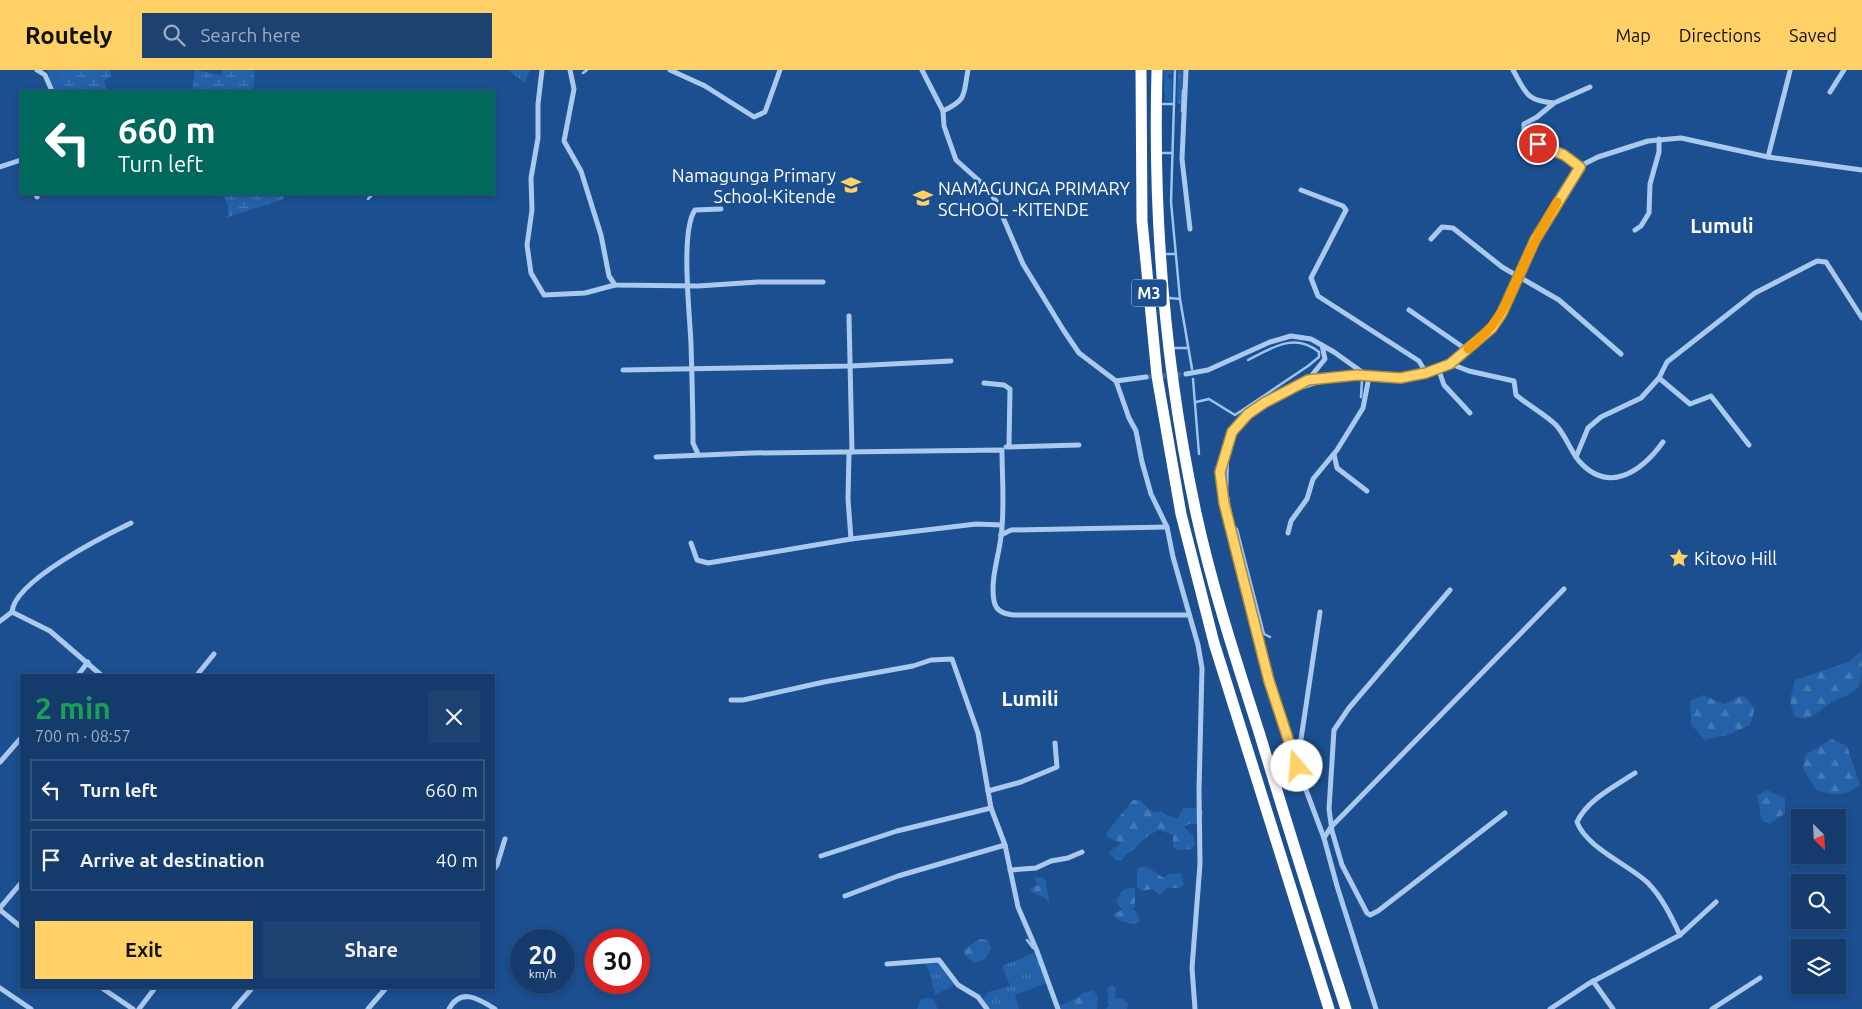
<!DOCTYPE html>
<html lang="en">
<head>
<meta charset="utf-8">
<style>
	:root { --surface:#143b6b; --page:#1d4271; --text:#f1f3f6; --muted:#9dadc1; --line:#33557e; --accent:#ffd166 }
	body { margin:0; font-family:Ubuntu,sans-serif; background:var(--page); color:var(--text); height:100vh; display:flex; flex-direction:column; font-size:19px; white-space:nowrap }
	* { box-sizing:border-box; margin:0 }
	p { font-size:16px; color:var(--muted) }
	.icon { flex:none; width:28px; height:28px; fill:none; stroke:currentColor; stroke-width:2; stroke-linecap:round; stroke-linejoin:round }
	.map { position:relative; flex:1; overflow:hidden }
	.drawer { position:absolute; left:20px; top:604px; width:475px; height:315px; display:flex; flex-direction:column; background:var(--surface); border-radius:0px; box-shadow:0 2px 8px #0003,0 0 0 1px var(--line) }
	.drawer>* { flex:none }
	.hud { position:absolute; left:20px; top:20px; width:475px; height:105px; border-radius:0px; box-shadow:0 2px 8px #0003,0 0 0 1px var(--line); background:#00695c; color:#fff; overflow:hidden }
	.needle { width:32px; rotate:156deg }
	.fabs { position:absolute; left:1791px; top:739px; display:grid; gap:10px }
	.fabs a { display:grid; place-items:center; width:55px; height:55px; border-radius:0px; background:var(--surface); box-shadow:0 2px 8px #0003,0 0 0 1px var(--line); font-size:25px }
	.speed { position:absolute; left:510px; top:859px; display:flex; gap:10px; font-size:25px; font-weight:700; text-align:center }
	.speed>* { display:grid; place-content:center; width:65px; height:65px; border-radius:50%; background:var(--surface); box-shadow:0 2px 8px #0003,0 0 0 1px var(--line); line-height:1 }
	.speed small { font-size:12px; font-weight:400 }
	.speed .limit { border:8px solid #d22; background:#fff; color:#111 }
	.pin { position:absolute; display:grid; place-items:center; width:42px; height:42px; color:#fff; margin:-21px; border:2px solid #fff; border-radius:50%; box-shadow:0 1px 5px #0007 }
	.me { position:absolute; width:55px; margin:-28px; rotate:342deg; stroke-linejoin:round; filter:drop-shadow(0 0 4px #0008) }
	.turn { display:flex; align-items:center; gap:18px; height:105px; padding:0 15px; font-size:22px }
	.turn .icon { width:65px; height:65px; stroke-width:2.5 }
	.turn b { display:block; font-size:35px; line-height:42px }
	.round { display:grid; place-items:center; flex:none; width:52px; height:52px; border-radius:0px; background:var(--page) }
	.headline { display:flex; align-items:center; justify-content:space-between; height:85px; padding:0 15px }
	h1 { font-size:30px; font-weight:700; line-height:38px; color:#1e9e55 }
	.button { display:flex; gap:10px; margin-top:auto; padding:10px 15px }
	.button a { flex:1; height:58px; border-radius:0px; background:var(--accent); color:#111; font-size:20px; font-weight:700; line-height:58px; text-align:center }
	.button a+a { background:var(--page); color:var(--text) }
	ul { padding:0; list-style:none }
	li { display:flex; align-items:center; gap:15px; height:62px; margin:0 10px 8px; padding:0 5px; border:2px solid var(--line); border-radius:0px }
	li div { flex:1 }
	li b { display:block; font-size:19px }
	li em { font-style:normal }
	header { display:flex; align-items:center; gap:30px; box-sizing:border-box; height:70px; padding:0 25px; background:var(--accent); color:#111 }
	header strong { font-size:24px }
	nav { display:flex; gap:28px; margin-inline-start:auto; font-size:18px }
	.search { width:350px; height:45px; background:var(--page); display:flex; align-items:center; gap:12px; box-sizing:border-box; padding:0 18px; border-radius:0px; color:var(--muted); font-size:19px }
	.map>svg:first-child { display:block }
	.grass { fill:url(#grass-tufts) }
	.forest { fill:url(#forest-firs) }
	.wetland { fill:url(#wetland-marsh) }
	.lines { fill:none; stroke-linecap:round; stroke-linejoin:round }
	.stream { stroke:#9cc4f0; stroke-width:2.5 }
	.minor-tunnel { stroke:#3d69a0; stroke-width:5; stroke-dasharray:5 2.5; stroke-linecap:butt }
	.minor { stroke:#a9c9ee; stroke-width:5 }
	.motorway { stroke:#fff; stroke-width:11 }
	.route-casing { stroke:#a68842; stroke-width:12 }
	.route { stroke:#ffd166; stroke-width:9 }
	.slow { stroke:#f59e0b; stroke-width:9 }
	.labels { text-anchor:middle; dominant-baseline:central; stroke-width:5; stroke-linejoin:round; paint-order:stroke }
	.shield { fill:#1b4f8f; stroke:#bbcadd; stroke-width:1 }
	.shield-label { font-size:16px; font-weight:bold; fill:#fff }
	.poi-label { font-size:18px; fill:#fff; stroke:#1b4f8f; text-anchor:start }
	.quarter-label { font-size:20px; font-weight:bold; fill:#fff; stroke:#1b4f8f }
</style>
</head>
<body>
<header>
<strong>Routely</strong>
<div class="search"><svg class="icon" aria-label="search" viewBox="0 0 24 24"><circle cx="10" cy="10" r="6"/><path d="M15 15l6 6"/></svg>Search here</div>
<nav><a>Map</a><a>Directions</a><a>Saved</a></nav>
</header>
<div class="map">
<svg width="1862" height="939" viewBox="0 0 1862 939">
	<defs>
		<pattern id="grass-tufts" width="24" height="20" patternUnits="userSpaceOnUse" patternTransform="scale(1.25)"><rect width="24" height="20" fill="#2461a8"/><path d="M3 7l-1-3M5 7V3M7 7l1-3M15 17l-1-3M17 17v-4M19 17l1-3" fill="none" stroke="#4579b5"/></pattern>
		<pattern id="forest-firs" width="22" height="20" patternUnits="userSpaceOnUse" patternTransform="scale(1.25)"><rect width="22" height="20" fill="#2461a8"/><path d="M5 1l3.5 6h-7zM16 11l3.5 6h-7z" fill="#4579b5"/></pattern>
		<pattern id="wetland-marsh" width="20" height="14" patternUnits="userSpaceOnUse" patternTransform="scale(1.25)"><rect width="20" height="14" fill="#2461a8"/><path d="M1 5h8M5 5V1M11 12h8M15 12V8" fill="none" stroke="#4579b5"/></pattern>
	</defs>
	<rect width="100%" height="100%" fill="#1b4f8f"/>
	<g class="grass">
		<path d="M 48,0 L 71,0 L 65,6 L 50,10 Z"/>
		<path d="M 508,0 L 530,0 L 525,13 Z"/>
		<path d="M 1164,0 L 1172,0 L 1172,4 L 1168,4 L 1168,8 L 1172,9 L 1172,31 L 1165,31 Z"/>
		<path d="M 1178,0 L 1184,0 L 1182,35 L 1177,33 Z"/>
		<path d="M 1036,882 L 1047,913 L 1015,925 L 1019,939 L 989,939 L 983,929 L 988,922 L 1010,916 L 1002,896 Z"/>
		<path d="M 935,891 L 940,894 L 956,914 L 935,925 L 929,900 L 924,892 Z"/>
	</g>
	<g class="forest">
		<path d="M 1861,581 C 1862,588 1862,604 1861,611 C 1856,625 1845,625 1834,631 C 1820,638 1812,654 1794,646 L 1790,630 L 1795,610 L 1848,592 Z"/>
		<path d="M 1703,625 L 1724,634 L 1743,625 L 1755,638 L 1750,655 L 1731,664 L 1704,670 L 1691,654 L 1690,631 Z"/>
		<path d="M 1831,669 L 1847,676 L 1860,715 C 1845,727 1834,726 1816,720 L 1803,699 L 1805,685 Z"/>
		<path d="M 1767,720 L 1785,728 L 1785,743 L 1770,754 L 1763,751 C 1759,744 1760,735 1757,726 Z"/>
		<path d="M 1133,730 L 1140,730 C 1147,736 1151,745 1161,741 L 1168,746 L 1178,748 L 1183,738 L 1199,738 L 1203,742 L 1200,754 L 1189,754 L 1184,757 L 1193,765 L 1195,775 L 1192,779 L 1179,780 L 1173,777 L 1173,765 L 1159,760 C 1148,765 1143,769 1136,777 C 1131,782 1126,783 1122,790 L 1115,790 L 1109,782 L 1121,773 L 1107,767 L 1106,763 Z"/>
		<path d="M 1141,797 L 1147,797 L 1164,808 L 1168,804 L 1181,803 L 1184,815 L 1179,818 L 1167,818 L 1159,825 L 1152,819 L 1142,821 L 1137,817 L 1137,799 Z"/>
		<path d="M 1041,807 L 1046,810 L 1049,833 L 1045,828 L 1031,822 L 1030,819 L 1038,815 L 1034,808 Z"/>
		<path d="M 1130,817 L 1135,819 L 1135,838 L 1131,840 L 1135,840 L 1140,852 C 1131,856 1121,852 1113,846 L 1114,843 L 1122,840 L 1116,831 L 1121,822 Z"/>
		<path d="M 979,869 L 988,870 L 991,878 L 986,888 L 975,893 L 965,886 L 964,880 Z"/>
		<path d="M 1112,915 L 1116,918 L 1115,928 L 1123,929 L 1128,933 L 1127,939 L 1106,939 L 1109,934 L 1107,918 Z"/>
		<path d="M 1093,921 L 1098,926 L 1097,939 L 1060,939 L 1059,936 L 1079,927 L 1082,923 Z"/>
		<path d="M 927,928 L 933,929 L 938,939 L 917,939 L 921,929 Z"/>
	</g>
	<g class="wetland">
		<path d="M 71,0 L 110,0 L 111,6 L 104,11 L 107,21 L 55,21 L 50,10 L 65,6 Z"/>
		<path d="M 195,0 L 221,5 L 222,0 L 255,0 L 253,21 L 192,21 Z"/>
		<path d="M 222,124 L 284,124 L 284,129 L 228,147 L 228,135 Z"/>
	</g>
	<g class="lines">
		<g class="stream">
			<path d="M 1175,0 L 1171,132 L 1180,229 L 1192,299"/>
			<path d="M 583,3 L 587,0"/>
			<path d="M 1163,34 L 1173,34"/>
			<path d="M 1182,41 L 1183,21"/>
			<path d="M 1163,83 L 1171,83"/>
			<path d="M 368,129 L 373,124"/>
			<path d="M 1166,184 L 1176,184"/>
			<path d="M 1170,228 L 1180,229"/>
			<path d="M 1175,278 L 1188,278"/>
			<path d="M 1357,307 L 1362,309 L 1361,327"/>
			<path d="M 1193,309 L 1199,384"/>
			<path d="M 1196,332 L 1209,329 L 1235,345 L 1308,296 L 1319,287 L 1319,282 C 1294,262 1272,278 1248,290"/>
			<path d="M 1231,375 C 1244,338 1299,316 1334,310"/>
			<path d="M 1228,382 L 1227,422 L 1238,481"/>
			<path d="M 1234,458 L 1237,459 L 1264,564 L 1270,567"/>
			<path d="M 1261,571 L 1292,669"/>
			<path d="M 1027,870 L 1033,878"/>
		</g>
		<path class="minor-tunnel" d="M 1146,307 L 1186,304"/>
		<g class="minor">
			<path d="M 37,0 L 45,5 L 52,21"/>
			<path d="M 542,0 L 538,34 L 538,68 L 531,108 L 532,140 L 527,175 L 531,203 L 544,225 L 585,223 L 615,215"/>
			<path d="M 570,0 L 574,19 L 564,71 L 581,101 L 601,165 L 609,206 L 615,215 L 698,216 L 758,212 L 823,212"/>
			<path d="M 670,0 L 705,16 L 754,47 L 765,42 L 780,0"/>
			<path d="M 922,0 L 943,41 C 968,29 963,25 968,0"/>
			<path d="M 1186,0 L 1182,89 L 1190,159"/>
			<path d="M 1513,0 C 1526,23 1526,31 1554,33"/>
			<path d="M 1830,22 L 1844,0"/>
			<path d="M 943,41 L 944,56 L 956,90 L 985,116 L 996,131 L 1023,194 L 1064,261 L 1079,283 L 1116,311 L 1129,348 L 1136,361 L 1142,392 L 1151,424 L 1167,457 L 1173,487 L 1198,575 L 1202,598 L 1199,720 L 1200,794 L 1192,898 L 1195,939"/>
			<path d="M 1768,87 L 1790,1"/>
			<path d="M 0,97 L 21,90"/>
			<path d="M 1580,97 L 1564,85 L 1524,68 L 1524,54 L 1537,47 L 1554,33 L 1590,17"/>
			<path d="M 1301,120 L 1343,136 L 1346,140 L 1311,208 L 1318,226 L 1419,291 L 1426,303"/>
			<path d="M 36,124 L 37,127"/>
			<path d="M 1635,160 L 1641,156 L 1649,143 L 1650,114 L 1659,82 L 1659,69"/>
			<path d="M 1431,169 L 1442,157 L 1453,158 L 1502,197 L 1559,230 L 1621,284"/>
			<path d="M 1409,240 L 1467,280"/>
			<path d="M 849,246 L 852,382"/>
			<path d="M 1451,294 L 1469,301 L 1514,311 L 1516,325 C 1529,336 1545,344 1556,355 C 1566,366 1570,380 1579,391 C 1609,425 1642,401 1663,372"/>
			<path d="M 1438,298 L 1444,315 L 1470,343"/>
			<path d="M 623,300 L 851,296 L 951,291"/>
			<path d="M 1186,304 L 1208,300 L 1270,272 L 1291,266 L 1311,269 L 1334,282 L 1369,307 L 1363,338 L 1337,380 L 1313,409 L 1307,429 L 1291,451 L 1288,463"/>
			<path d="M 1308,310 L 1325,289 L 1322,275"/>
			<path d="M 1116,311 L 1146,307"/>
			<path d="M 984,313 L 1004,315 L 1010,319 L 1009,375"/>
			<path d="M 1749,375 L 1711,326 L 1690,334 L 1659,308 L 1667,292 L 1755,223 L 1817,191 L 1826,192 L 1862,248"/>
			<path d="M 1006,377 L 1079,375"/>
			<path d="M 849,383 L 848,429 L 851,469"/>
			<path d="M 698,384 L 693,373 C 693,340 692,307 691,274 C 690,246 680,161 695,140 L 721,139"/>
			<path d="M 1334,384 L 1337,398 L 1367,421"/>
			<path d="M 656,387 L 752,383 L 1002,380 C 1002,408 1005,438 1001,466 C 999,486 990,510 994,531 C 996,542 1005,544 1014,545 L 1189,545"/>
			<path d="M 1576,387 L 1588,358 L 1601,347 L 1641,328 L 1659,308"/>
			<path d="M 1001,465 L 1011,460 L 1167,457"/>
			<path d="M 691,473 L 697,490 L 708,493 L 851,469 L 976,454 L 1002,455"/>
			<path d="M 1450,520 L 1349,638 L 1334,660 L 1329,739 L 1332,761 L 1342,795 L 1367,843 L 1370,845 L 1378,841 L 1505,743"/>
			<path d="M 12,542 L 50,561 L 101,605"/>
			<path d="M 0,551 L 12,542 C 14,511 104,466 131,453"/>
			<path d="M 78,605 L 88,592"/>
			<path d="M 197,605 L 214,584"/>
			<path d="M 731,630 L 743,630 L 824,612 L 913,596 L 931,590 L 952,589 L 978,663 L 991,738 L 1005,775 L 1018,837 L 1037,881 L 1058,939"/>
			<path d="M 0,692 L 21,668"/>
			<path d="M 1297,696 L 1320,542"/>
			<path d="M 1635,703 C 1615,716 1587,730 1577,752 C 1586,777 1627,794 1647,812 C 1662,827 1671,846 1680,865"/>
			<path d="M 988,721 L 1021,712 L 1057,697 L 1055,673"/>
			<path d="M 1324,768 L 1331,757 L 1564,519"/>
			<path d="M 821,786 L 897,761 L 991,738"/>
			<path d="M 494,799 L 497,795 L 505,769"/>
			<path d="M 1010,800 L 1036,798 L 1051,791 L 1068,788 L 1082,782"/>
			<path d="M 845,826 L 898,806 L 1005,775"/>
			<path d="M 0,838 L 21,813"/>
			<path d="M 0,840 L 21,857"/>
			<path d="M 887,894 L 939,890 L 958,915 L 978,927 L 987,939"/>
			<path d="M 1593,911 L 1613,939"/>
			<path d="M 0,918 L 31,939"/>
			<path d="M 102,918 L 133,939"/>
			<path d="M 139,939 L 155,918"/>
			<path d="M 234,939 L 252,918"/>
			<path d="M 368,939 L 386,918"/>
			<path d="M 449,939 C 461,917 479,929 495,939"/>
			<path d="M 1376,939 L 1337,816 L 1324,768 L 1297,696 L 1269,611 L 1232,467 L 1220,402 L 1232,362 L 1248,344 L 1281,323 L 1308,310 L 1357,305 L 1400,307 L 1426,303 L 1451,294 L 1483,267 L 1502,243 L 1535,170 L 1576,102 L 1584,94 L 1598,87 L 1648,71 L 1681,68 L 1768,87 L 1862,100"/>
			<path d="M 1550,939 L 1588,914 L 1680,865 L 1716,832"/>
			<path d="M 1712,939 L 1760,908"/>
		</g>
		<g class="motorway">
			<path d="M 1141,0 L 1142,151 L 1157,306 L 1181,444 L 1214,573 L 1329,939"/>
			<path d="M 1157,0 C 1153,148 1165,298 1196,443 C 1212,517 1236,590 1259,662 C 1287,754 1316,847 1346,939"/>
		</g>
	</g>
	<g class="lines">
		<defs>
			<path id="route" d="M 1297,696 L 1269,611 L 1224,433 L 1220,402 L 1232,362 L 1248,344 L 1264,333 L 1308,310 L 1357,305 L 1400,308 L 1426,303 L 1450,294 L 1492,258 L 1502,243 L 1535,170 L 1580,97 L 1564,85 L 1538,74"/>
		</defs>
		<use href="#route" class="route-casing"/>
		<use href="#route" class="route"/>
		<path class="slow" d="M 1468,279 C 1504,250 1507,230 1526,190 C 1535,170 1546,151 1557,132"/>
	</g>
	<defs>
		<symbol id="school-bare" viewBox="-9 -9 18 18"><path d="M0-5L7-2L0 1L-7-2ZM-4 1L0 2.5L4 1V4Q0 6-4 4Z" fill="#ffd166" stroke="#1b4f8f" stroke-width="2.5" paint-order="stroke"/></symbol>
		<symbol id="sight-bare" viewBox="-9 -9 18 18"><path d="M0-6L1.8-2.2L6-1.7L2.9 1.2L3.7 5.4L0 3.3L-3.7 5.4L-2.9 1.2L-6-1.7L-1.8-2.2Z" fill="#ffd166" stroke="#1b4f8f" stroke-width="2.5" paint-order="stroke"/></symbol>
	</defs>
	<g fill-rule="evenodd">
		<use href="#school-bare" x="837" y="101" width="28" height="28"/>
		<use href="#school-bare" x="909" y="114" width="28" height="28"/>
		<use href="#sight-bare" x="1665" y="474" width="28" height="28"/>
	</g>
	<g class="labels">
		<rect class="shield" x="1131.5" y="209.5" width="35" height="27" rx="4"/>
		<g class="shield-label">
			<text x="1149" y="223">M3</text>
		</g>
		<g class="poi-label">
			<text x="836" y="105" text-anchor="end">Namagunga Primary<tspan x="836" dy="21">School-Kitende</tspan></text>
			<text x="938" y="118">NAMAGUNGA PRIMARY<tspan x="938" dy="21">SCHOOL -KITENDE</tspan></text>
			<text x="1694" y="488">Kitovo Hill</text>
		</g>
		<g class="quarter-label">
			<text x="1722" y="155">Lumuli</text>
			<text x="1030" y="628">Lumili</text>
		</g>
	</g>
</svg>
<div class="fabs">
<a><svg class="needle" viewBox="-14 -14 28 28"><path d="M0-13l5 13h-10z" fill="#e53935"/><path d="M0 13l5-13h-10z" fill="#9dadc1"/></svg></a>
<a><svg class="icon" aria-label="search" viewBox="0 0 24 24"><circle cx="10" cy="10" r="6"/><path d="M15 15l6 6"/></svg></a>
<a><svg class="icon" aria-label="layers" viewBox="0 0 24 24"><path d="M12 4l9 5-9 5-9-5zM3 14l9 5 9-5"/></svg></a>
</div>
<div class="speed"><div>20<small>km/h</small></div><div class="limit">30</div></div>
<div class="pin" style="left:1538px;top:74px;background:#d93025"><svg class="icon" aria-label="arrive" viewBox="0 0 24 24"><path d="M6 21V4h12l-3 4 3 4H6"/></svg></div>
<svg class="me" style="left:1297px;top:696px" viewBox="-20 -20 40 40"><circle r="19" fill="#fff"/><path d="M0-13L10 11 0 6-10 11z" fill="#ffd166"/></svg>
<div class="hud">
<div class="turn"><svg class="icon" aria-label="left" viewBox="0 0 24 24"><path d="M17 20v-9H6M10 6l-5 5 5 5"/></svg><div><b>660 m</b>Turn left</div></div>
</div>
<section class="drawer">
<div class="headline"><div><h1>2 min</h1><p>700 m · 08:57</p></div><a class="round"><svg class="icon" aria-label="close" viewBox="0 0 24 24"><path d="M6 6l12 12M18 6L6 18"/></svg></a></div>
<ul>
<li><svg class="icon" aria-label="left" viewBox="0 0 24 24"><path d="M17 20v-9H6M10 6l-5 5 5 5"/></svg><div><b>Turn left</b></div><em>660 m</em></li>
<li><svg class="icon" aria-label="arrive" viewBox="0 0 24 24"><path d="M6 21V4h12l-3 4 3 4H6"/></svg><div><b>Arrive at destination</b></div><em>40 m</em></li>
</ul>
<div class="button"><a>Exit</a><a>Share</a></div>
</section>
</div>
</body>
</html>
